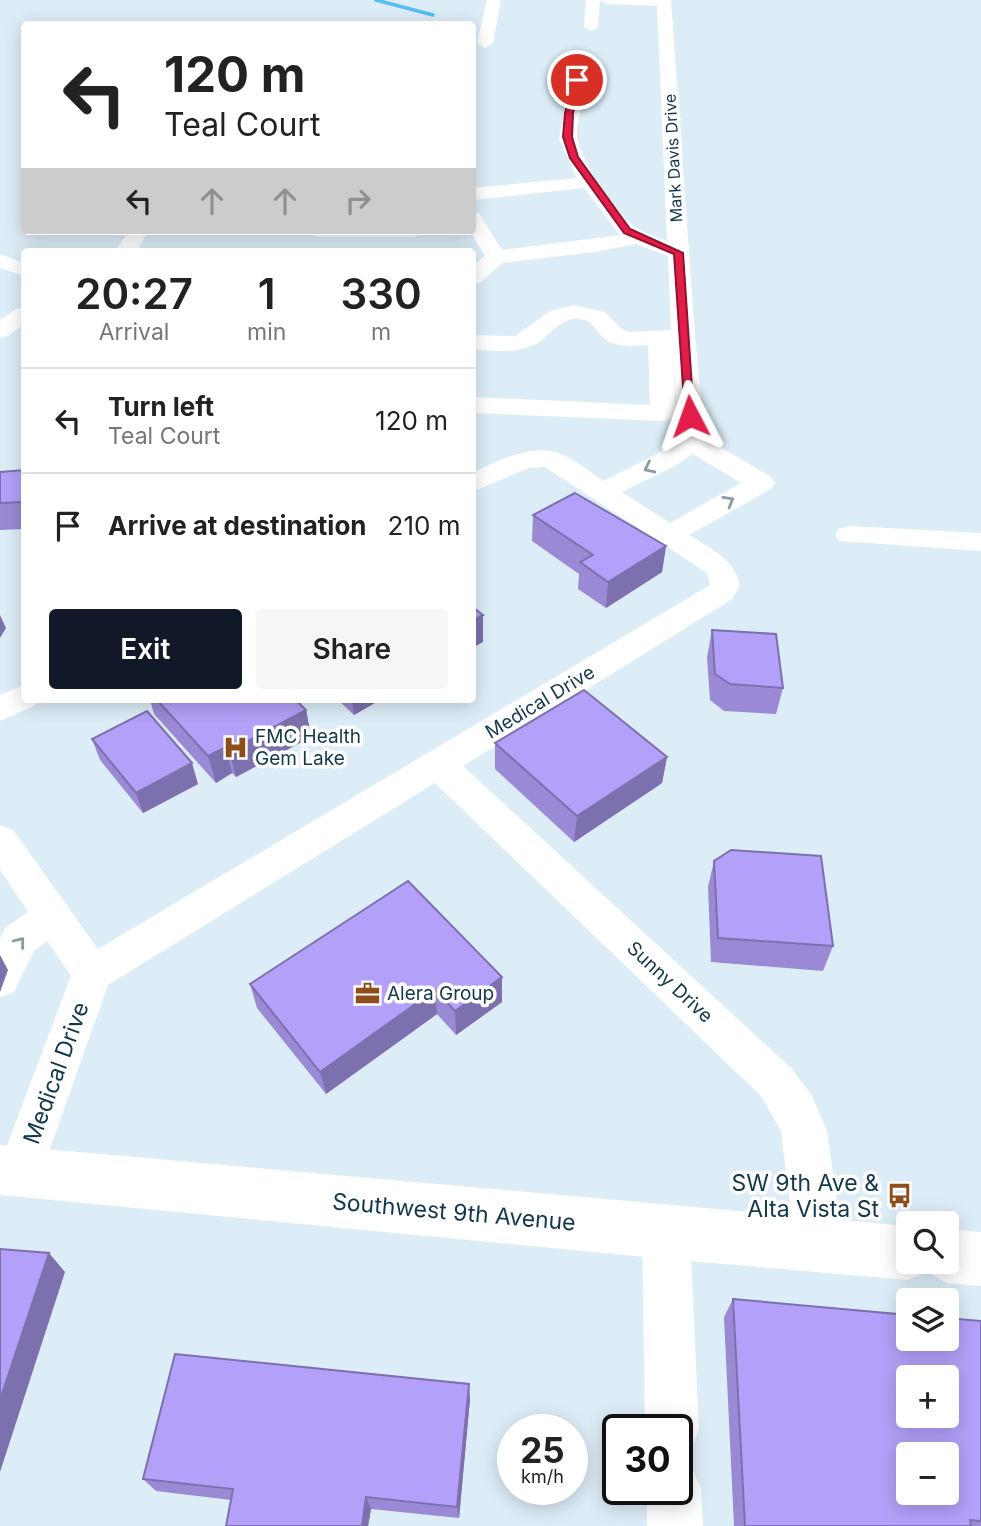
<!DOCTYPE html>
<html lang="en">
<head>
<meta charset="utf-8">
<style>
	:root { --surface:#fff; --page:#f6f6f6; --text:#222; --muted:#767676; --line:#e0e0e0; --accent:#111827 }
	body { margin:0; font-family:Inter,sans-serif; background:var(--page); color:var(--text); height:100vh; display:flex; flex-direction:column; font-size:26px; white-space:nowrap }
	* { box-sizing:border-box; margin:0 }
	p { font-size:23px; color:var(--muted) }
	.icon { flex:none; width:38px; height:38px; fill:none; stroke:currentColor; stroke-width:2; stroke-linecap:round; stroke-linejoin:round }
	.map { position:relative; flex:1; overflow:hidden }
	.panel { position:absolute; left:21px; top:248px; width:455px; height:455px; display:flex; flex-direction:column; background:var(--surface); border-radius:7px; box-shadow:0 4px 18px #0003 }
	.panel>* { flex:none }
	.guide { position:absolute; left:21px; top:21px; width:455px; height:214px; border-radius:7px; box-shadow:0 4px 18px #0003; background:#fff; color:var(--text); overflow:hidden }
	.buttons { position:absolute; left:896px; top:1211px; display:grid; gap:14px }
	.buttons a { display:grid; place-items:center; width:63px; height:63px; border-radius:7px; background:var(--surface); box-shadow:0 4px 18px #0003; font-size:35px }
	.speed { position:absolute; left:497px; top:1414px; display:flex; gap:14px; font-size:35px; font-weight:700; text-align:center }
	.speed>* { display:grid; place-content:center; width:91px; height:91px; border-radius:50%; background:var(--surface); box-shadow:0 4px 18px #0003; line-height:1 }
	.speed small { font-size:18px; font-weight:400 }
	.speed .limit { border:4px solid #111; border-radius:10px; background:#fff; color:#111 }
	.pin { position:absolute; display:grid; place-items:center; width:60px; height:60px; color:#fff; margin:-30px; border:4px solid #fff; border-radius:50%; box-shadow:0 2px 7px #0007 }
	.me { position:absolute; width:77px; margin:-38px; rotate:356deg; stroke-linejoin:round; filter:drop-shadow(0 0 5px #0008) }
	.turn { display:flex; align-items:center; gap:24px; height:147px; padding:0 28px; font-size:32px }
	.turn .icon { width:91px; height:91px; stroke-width:2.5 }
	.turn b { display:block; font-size:49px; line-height:60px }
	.lanes { display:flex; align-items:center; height:66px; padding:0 28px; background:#0003; justify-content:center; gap:35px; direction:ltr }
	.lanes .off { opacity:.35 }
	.eta { display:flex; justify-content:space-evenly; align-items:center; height:119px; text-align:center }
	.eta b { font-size:42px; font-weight:600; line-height:49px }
	.action { display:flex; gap:14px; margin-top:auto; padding:14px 28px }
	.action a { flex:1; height:80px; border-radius:7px; background:var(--accent); color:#fff; font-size:28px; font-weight:600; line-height:80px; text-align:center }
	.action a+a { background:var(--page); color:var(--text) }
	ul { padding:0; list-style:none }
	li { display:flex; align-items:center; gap:21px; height:105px; padding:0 28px; border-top:2px solid var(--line) }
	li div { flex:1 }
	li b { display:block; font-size:26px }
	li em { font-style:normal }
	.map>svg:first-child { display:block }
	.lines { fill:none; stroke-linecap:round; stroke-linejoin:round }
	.stream { stroke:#52bff5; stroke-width:3.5 }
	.minor { fill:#fff; fill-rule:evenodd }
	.major { fill:#fff; fill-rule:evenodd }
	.wall { fill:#9a8ad5 }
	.shaded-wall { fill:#7d70ae }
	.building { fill:#b3a0f8; stroke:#7d70ae; stroke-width:2; fill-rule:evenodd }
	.oneway { stroke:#889ca5 }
	.route { fill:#e11d48; stroke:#92132f; stroke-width:2 }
	.labels { text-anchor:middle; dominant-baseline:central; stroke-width:7; stroke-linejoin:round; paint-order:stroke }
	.far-street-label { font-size:16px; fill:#12384b; stroke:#fff }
	.street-label { font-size:19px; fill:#12384b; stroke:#fff }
	.poi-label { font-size:19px; fill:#12384b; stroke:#fff; text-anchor:start }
	.near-street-label { font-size:23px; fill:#12384b; stroke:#fff }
	.near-poi-label { font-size:23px; fill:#12384b; stroke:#fff; text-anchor:end }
</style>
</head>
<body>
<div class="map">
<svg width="981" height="1526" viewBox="0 0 981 1526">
	<rect width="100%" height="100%" fill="#ddedf7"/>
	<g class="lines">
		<path class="stream" d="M 376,0 L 433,15"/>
		<g class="minor">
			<path d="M 487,0 L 501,0 L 493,43 L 485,48 L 477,43 Z"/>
			<path d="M 586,0 L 600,0 L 598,27 L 591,31 L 584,27 Z"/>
			<path d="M 600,0 L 671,0 L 695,336 L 705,438 L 771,477 L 775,483 L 771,489 L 689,535 C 711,549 735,559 740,586 L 731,600 L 463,766 L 791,1068 L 811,1094 L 827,1131 L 843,1245 L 836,1262 L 819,1269 L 802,1262 L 795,1245 L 781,1131 L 761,1096 L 435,783 L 108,985 L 36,1188 L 20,1195 L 4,1188 L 0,1179 L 0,1164 L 71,976 L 47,941 L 34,951 L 14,992 L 0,997 L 0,938 L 6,927 L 28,912 L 0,870 L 0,825 L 13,830 L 98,949 L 710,585 L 707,573 L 545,467 L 529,468 L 472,492 L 472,473 C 497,461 533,442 561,454 C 576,460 590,472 603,481 L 657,454 L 679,439 L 672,344 L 676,413 L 672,418 L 663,421 L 472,413 L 472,397 L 650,405 L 648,345 C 634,346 616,348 605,339 C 593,329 594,318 574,319 C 559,320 550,335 538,343 C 518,354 494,351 472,349 L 472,335 L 515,336 L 550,311 L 574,305 L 605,312 L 622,329 L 629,332 L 671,330 L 668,256 L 636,244 L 595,252 L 502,263 L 480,283 L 472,284 L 472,266 L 485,256 L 470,231 L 472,231 L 472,211 L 479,213 L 502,250 L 620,235 L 584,188 L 472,200 L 472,188 L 577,178 L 559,139 L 569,83 L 563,67 L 571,62 C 599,69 575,117 577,136 C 579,160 617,215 638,229 C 647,234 657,238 667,241 L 657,6 L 607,4 ZM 693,454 L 741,483 L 670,523 L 622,492 L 675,466 Z"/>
			<path d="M 129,231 L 149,231 L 135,252 L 115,252 Z"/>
			<path d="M 310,231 L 423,231 L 420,235 L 413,237 L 320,237 L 313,235 Z"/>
			<path d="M 0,254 L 24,263 L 24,276 L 0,268 Z"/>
			<path d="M 24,307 L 24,324 L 8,336 L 0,338 L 0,320 L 16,309 Z"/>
			<path d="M 849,526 L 981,533 L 981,551 L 839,541 L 835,535 L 839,529 Z"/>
			<path d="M 24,685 L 24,700 L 39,700 L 36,705 L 0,721 L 0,695 Z"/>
			<path d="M 666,1209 L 683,1216 L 690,1233 L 699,1430 L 691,1449 L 677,1455 L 677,1430 L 645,1430 L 642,1233 L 649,1216 Z"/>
			<path d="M 677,1463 L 693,1470 L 701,1489 L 703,1526 L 647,1526 L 647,1489 L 677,1489 Z"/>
		</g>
		<path class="major" d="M 0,1145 L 908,1226 L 908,1262 L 947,1262 L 947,1229 L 981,1232 L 981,1286 L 947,1283 L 927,1272 L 908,1280 L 666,1259 L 0,1195 Z"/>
	</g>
	<g class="wall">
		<path d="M 24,470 L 24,529 L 0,530 L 0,472 Z"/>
		<path d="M 533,515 L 666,546 L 662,572 L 606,608 L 578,589 L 579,574 L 532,541 Z"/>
		<path d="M 712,630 L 783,688 L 776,714 L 724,711 L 710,700 L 707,657 Z"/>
		<path d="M 150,700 L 296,700 L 306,710 L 311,737 L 236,777 L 232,773 L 216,783 L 154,714 Z"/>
		<path d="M 338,700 L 380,700 L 354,715 Z"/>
		<path d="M 92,739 L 198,784 L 143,813 L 100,760 Z"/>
		<path d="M 495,743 L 667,757 L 662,783 L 574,842 L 495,769 Z"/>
		<path d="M 714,861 L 833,946 L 823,971 L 711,962 L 708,887 Z"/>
		<path d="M 408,881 L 502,1002 L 456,1035 L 437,1014 L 326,1094 L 257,1008 L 250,984 Z"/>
		<path d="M 733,1299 L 981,1321 L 981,1526 L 734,1526 L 724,1317 Z"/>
		<path d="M 470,1399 L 459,1518 L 371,1509 L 368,1526 L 226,1526 L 231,1500 L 156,1491 L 143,1479 Z"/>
	</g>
	<g class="shaded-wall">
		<path d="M 666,546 L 662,572 L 606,608 L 608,582 Z"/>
		<path d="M 0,615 L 6,628 L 0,638 Z"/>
		<path d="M 483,615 L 483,642 L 472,648 L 472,621 Z"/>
		<path d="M 352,700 L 380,700 L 354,715 Z"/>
		<path d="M 306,710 L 311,737 L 236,777 L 229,751 Z"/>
		<path d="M 226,747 L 232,773 L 216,783 L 208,756 Z"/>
		<path d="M 667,757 L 662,783 L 574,842 L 577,816 Z"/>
		<path d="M 192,763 L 198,784 L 143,813 L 136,793 Z"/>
		<path d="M 0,955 L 8,970 L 0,992 Z"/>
		<path d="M 502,977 L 502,1002 L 456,1035 L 455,1011 Z"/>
		<path d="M 435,990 L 437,1014 L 326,1094 L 320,1072 Z"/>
		<path d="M 49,1253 L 65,1272 L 0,1472 L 0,1400 Z"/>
		<path d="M 469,1384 L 470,1399 L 459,1518 L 457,1507 Z"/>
		<path d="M 366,1497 L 371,1509 L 368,1526 L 362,1526 Z"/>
	</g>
	<g class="building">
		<path d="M 24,470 L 24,502 L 0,503 L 0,472 Z"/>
		<path d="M 575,493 L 666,546 L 608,582 L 580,562 L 593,555 L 533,515 Z"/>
		<path d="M 472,608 L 474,608 L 483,615 L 472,621 Z"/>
		<path d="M 712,630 L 776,634 L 783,688 L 730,684 L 715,674 Z"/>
		<path d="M 584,690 L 667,757 L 577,816 L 495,743 Z"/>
		<path d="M 157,700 L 296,700 L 306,710 L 229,751 L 226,747 L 208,756 Z"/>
		<path d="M 147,711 L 192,763 L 136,793 L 92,739 Z"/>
		<path d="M 731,850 L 821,856 L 833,946 L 718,938 L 714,861 Z"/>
		<path d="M 408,881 L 502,977 L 455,1011 L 435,990 L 320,1072 L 250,984 Z"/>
		<path d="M 0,1249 L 49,1253 L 0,1400 Z"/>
		<path d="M 733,1299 L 908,1315 L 908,1339 L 947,1339 L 947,1318 L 981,1321 L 981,1521 L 970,1520 L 971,1526 L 745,1526 ZM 908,1377 L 947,1377 L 947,1416 L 908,1416 ZM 908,1454 L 947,1454 L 947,1493 L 908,1493 Z"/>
		<path d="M 175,1354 L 469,1384 L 457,1507 L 366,1497 L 362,1526 L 226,1526 L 233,1489 L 143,1479 Z"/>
	</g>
	<defs><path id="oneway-chevron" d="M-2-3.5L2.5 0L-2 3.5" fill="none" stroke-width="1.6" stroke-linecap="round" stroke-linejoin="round" transform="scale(1.75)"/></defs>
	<g class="oneway">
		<use href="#oneway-chevron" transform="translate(649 468) rotate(154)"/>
		<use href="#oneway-chevron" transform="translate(729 501) rotate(-30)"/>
		<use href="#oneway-chevron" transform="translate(20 942) rotate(-52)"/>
	</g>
	<path class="route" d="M 577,78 L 581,80 L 573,113 L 572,137 L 578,157 L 630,229 L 683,253 L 694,418 L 685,416 L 674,254 L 624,233 L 570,158 L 563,137 L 565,113 L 574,80 Z"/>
	<defs>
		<symbol id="hospital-bare" viewBox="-9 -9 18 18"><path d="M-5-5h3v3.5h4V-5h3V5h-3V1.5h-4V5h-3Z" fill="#8f4d1b" stroke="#fff" stroke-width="2.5" paint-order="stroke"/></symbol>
		<symbol id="office-bare" viewBox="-9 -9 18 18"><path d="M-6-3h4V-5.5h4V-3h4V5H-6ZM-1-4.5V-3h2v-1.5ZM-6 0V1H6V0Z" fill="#8f4d1b" stroke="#fff" stroke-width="2.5" paint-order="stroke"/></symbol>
		<symbol id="bus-bare" viewBox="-9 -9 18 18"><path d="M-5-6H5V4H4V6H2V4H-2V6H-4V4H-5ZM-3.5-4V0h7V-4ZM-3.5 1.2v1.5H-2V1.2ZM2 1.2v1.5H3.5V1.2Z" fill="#8f4d1b" stroke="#fff" stroke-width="2.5" paint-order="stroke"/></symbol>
	</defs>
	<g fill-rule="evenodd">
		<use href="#hospital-bare" x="218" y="730" width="35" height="35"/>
		<use href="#office-bare" x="350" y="976" width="35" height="35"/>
		<use href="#bus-bare" x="882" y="1178" width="35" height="35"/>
	</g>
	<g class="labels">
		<g class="far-street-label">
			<text transform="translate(673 158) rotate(-93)">Mark Davis Drive</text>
		</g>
		<g class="street-label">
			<text transform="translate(540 702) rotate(-31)">Medical Drive</text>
			<text transform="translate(670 982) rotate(43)">Sunny Drive</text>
		</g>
		<g class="poi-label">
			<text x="255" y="736">FMC Health<tspan x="255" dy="22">Gem Lake</tspan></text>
			<text x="387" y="993">Alera Group</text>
		</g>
		<g class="near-street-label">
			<text transform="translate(56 1073) rotate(-70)">Medical Drive</text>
			<text transform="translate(454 1212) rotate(5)">Southwest 9th Avenue</text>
		</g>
		<g class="near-poi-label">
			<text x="879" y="1183">SW 9th Ave &amp;<tspan x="879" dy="26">Alta Vista St</tspan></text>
		</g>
	</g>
</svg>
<div class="buttons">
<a><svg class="icon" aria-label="search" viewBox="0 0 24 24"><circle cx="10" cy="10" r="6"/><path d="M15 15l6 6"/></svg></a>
<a><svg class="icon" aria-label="layers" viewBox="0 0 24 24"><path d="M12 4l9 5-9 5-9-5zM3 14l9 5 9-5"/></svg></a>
<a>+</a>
<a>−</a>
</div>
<div class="speed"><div>25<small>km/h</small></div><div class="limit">30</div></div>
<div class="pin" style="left:577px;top:80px;background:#d93025"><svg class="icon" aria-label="arrive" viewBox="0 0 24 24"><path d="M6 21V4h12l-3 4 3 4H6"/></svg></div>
<svg class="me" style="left:690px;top:416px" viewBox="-20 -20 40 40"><path d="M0-17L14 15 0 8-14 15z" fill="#e11d48" stroke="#fff" stroke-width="4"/></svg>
<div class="guide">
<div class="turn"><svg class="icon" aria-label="left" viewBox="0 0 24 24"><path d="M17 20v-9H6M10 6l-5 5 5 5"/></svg><div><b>120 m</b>Teal Court</div></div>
<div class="lanes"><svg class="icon" aria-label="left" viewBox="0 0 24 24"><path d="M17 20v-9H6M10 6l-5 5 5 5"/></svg><svg class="icon off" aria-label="ahead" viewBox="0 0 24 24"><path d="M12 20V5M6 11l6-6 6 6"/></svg><svg class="icon off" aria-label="ahead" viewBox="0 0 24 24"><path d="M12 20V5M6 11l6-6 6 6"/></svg><svg class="icon off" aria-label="right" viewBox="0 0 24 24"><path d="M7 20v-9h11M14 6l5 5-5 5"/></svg></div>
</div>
<section class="panel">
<div class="eta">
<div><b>20:27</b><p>Arrival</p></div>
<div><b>1</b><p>min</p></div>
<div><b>330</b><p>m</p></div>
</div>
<ul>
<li><svg class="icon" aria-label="left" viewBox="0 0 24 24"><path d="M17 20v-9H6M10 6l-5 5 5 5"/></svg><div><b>Turn left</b><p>Teal Court</p></div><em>120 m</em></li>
<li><svg class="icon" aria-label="arrive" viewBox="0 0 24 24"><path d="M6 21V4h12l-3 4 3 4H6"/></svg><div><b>Arrive at destination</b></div><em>210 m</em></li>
</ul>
<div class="action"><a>Exit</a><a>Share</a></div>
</section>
</div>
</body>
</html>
